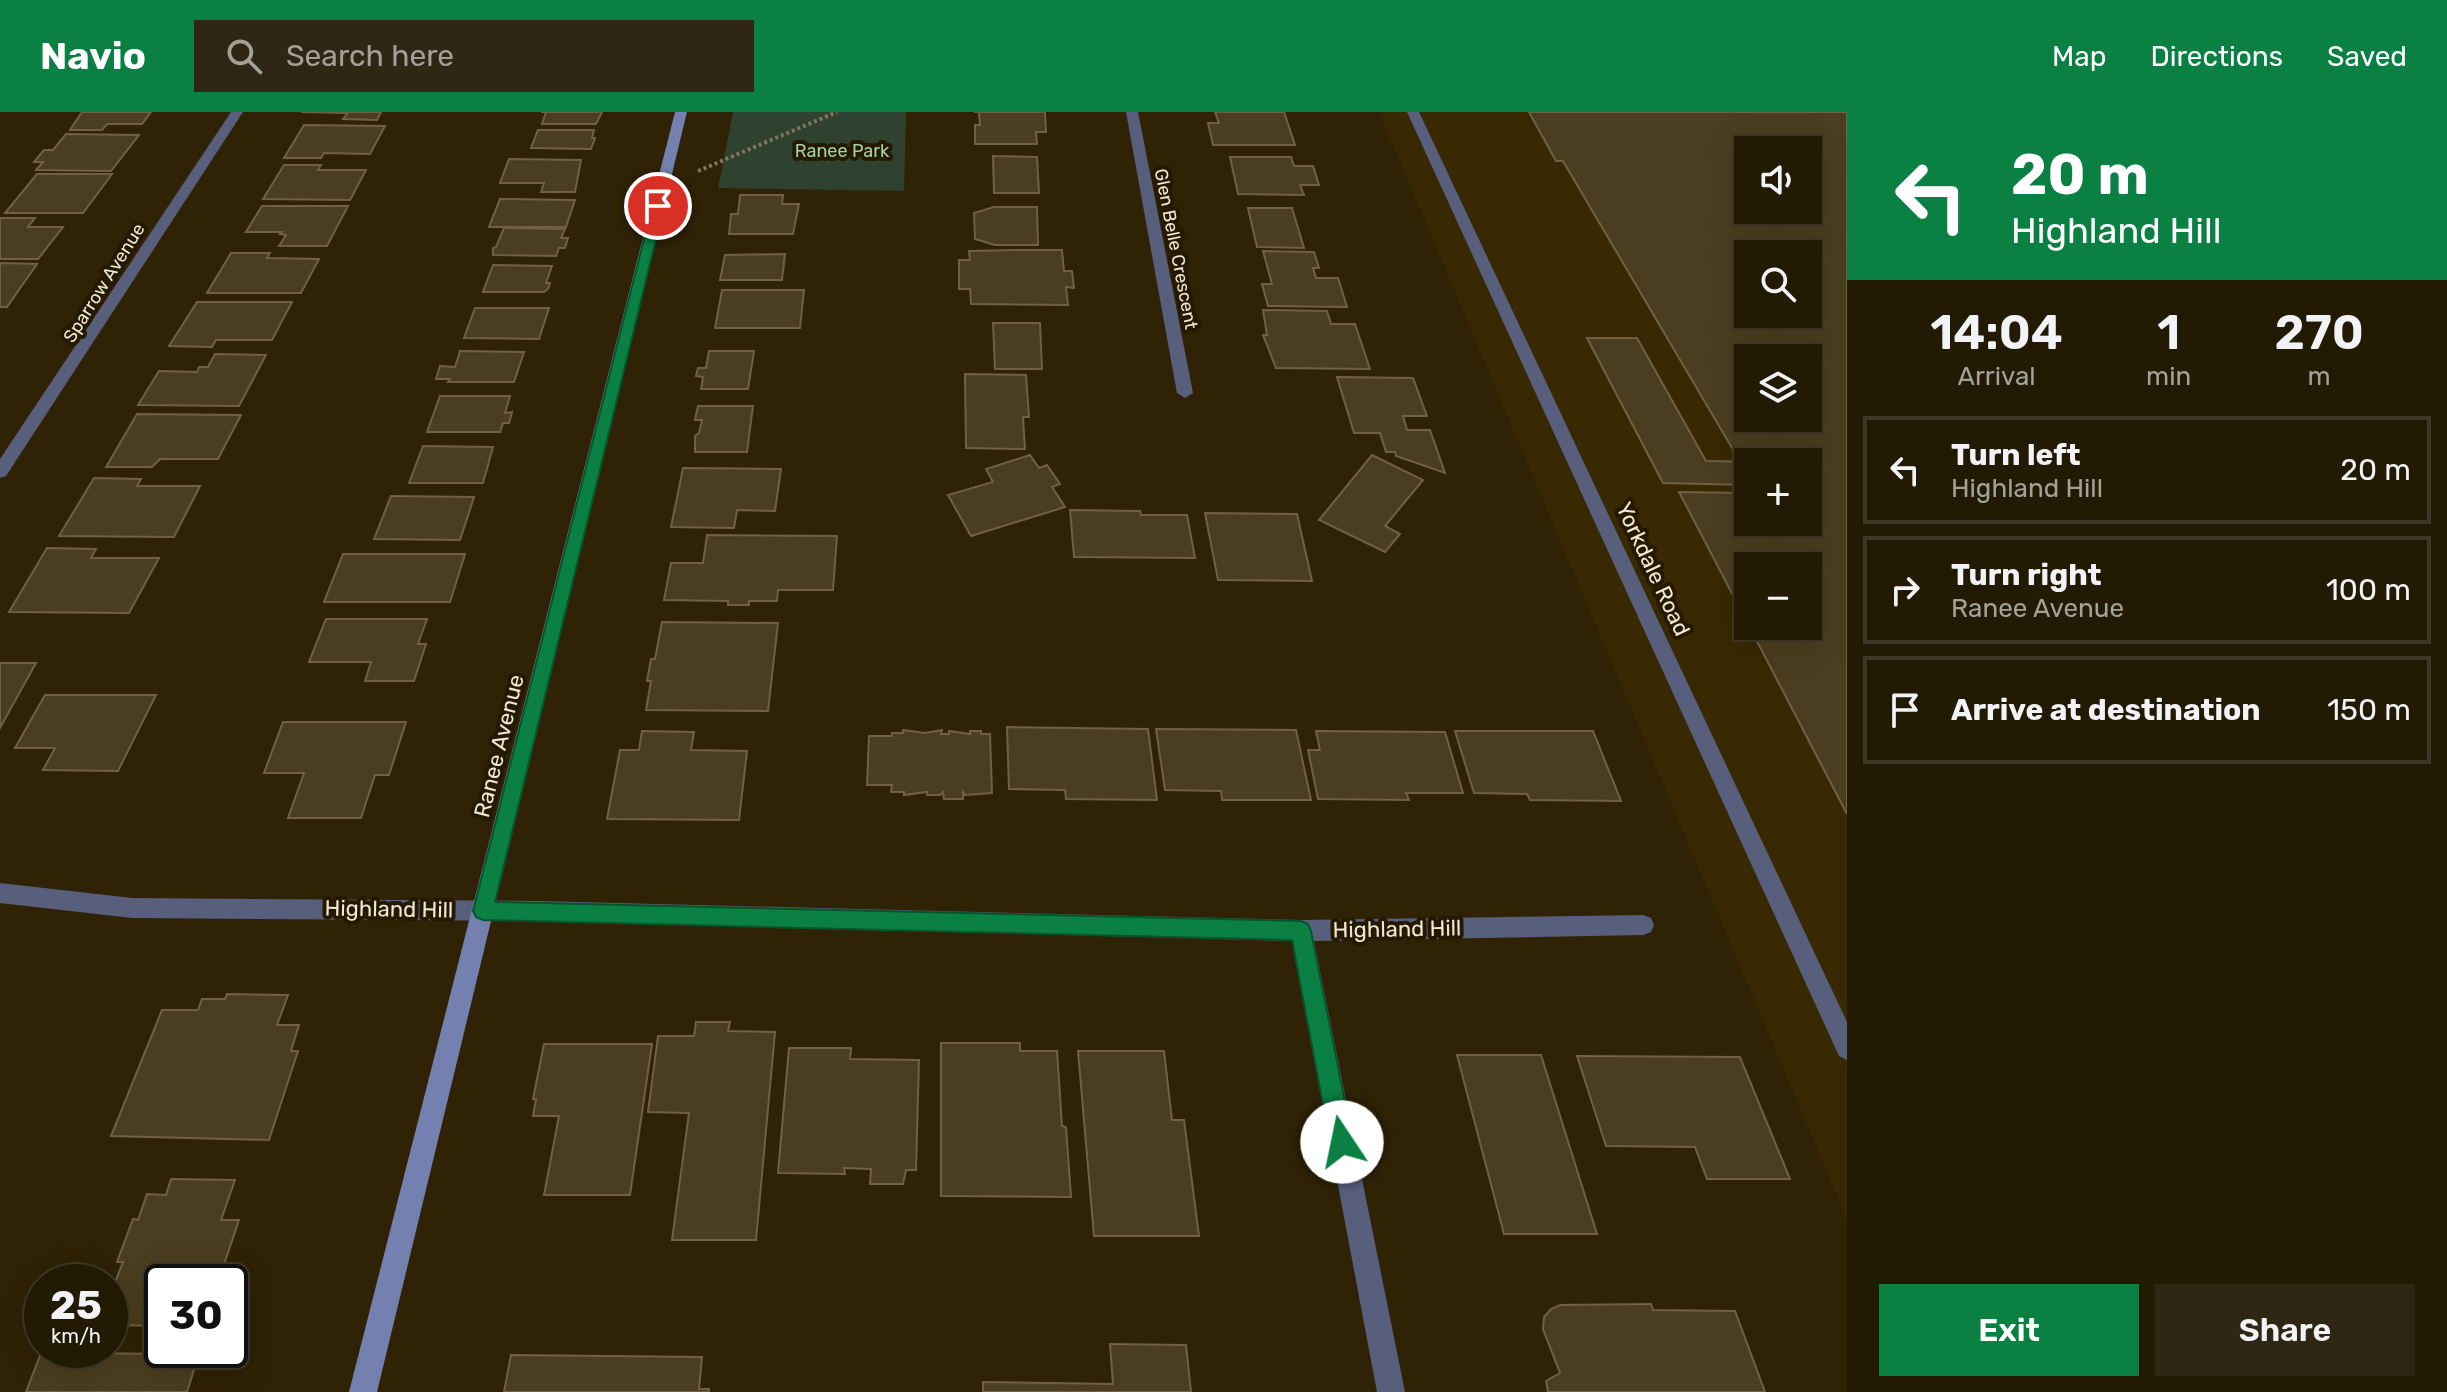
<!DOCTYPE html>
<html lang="en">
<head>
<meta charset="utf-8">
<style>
	:root { --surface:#231a04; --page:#2f2713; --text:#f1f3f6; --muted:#a3a19a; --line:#403826; --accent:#0b8043 }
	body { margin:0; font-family:Rubik,sans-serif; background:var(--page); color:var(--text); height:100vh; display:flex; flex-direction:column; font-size:30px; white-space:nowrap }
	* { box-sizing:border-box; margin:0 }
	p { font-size:26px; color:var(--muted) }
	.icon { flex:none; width:44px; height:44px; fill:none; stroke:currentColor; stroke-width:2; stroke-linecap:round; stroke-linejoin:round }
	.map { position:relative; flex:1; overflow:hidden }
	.details { display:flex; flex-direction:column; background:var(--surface); width:600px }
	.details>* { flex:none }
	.hud { background:#0b8043; color:#fff; overflow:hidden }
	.tools { position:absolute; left:1734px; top:24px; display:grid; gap:16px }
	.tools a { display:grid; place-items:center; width:88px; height:88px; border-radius:0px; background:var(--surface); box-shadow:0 8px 32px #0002,0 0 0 2px var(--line); font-size:40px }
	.speed { position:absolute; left:24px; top:1152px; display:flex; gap:16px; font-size:40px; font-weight:700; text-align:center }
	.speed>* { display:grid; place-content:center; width:104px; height:104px; border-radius:50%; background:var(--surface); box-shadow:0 8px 32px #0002,0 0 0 2px var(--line); line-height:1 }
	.speed small { font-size:20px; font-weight:400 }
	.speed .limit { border:4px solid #111; border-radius:12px; background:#fff; color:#111 }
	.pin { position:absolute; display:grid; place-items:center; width:68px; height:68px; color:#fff; margin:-34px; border:4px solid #fff; border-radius:50%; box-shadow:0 2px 8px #0007 }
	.me { position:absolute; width:88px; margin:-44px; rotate:349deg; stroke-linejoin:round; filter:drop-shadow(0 0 6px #0008) }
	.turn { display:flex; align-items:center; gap:28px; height:168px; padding:0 32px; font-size:36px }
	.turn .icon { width:104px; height:104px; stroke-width:2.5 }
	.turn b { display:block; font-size:56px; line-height:68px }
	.eta { display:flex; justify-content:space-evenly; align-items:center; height:136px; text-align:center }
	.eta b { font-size:48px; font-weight:600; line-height:56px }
	.button { display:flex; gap:16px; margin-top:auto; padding:16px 32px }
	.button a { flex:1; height:92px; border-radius:0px; background:var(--accent); color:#fff; font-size:32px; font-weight:600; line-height:92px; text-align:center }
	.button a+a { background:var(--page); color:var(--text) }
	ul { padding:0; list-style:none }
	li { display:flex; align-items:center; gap:24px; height:108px; margin:0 16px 12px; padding:0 16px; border:4px solid var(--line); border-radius:0px }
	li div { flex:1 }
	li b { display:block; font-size:30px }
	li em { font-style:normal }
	header { display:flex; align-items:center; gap:48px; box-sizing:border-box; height:112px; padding:0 40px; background:var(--accent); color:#fff }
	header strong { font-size:38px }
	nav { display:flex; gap:44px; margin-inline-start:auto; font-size:28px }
	.search { width:560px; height:72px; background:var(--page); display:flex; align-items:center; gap:20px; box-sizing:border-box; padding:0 28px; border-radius:0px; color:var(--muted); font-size:30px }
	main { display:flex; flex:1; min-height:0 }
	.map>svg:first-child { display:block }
	.built { fill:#382902; fill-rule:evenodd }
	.green { fill:#2f412f }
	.building { fill:#4b3d1f; stroke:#706144; stroke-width:2; fill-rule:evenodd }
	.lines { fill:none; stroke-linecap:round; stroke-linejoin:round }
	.path { stroke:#81765e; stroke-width:4; stroke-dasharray:3 3; stroke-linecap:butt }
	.street { fill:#585f7d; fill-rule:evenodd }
	.secondary { fill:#7480af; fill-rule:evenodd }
	.route { fill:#0b8043; stroke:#07532c; stroke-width:2 }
	.labels { text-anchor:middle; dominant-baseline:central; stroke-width:8; stroke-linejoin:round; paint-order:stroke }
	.far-park-label { font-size:18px; fill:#a4d2a6; stroke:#251900 }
	.far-street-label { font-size:18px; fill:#efe7d7; stroke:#251900 }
	.street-label { font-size:22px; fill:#efe7d7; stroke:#251900 }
</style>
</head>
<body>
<header>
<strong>Navio</strong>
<div class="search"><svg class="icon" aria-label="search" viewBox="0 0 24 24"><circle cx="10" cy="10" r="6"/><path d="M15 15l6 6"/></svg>Search here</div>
<nav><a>Map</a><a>Directions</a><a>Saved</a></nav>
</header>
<main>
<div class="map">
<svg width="1847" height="1280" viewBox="0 0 1847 1280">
	<rect width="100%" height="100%" fill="#2f2205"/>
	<path class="built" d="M 1379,0 L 1847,0 L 1847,1107 ZM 1748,38 L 1808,38 L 1808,98 L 1748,98 ZM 1748,142 L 1808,142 L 1808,202 L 1748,202 ZM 1748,246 L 1808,246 L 1808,306 L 1748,306 ZM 1748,350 L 1808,350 L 1808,410 L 1748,410 ZM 1748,454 L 1808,454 L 1808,514 L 1748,514 Z"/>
	<path class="green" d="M 733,0 L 906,0 L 904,79 L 718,76 Z"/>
	<g class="building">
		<path d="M 82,0 L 151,0 L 142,12 L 107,12 L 102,18 L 70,18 Z"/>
		<path d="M 301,0 L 381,0 L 377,8 L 343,7 L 348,1 Z"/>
		<path d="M 541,0 L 602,0 L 596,12 L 542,12 L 546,0 Z"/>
		<path d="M 974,0 L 1045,0 L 1046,20 L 1036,20 L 1037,32 L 975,32 L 975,13 L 980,13 L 979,0 Z"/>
		<path d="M 1215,0 L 1284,0 L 1295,33 L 1213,33 L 1208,11 L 1219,11 Z"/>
		<path d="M 1529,0 L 1847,0 L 1847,702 L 1749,514 L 1808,514 L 1808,454 L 1748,454 L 1748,512 L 1679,380 L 1748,381 L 1748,410 L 1808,410 L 1808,350 L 1771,350 L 1764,337 L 1732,336 L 1563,49 L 1556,49 ZM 1748,38 L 1808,38 L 1808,98 L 1748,98 ZM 1748,142 L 1808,142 L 1808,202 L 1748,202 ZM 1748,246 L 1808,246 L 1808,306 L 1748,306 Z"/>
		<path d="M 304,13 L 385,14 L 370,42 L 324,41 L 321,46 L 284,46 Z"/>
		<path d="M 538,18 L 594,18 L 592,26 L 595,26 L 591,37 L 531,36 Z"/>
		<path d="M 66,22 L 139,23 L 111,59 L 36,58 L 43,50 L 34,50 L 44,38 L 53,38 Z"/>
		<path d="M 993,44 L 1037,45 L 1039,81 L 994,81 Z"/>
		<path d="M 1230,45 L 1291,45 L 1294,54 L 1313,54 L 1319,73 L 1300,73 L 1304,83 L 1238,82 Z"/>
		<path d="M 509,47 L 581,48 L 575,80 L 541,80 L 544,71 L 500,71 Z"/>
		<path d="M 284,53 L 321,53 L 318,58 L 366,58 L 350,88 L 263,87 Z"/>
		<path d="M 37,62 L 112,62 L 83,101 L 5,101 Z"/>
		<path d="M 740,83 L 783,83 L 782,92 L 799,92 L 793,122 L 729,122 L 731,102 L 738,102 Z"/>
		<path d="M 500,87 L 575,88 L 566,115 L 489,115 Z"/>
		<path d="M 262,94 L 348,94 L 327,134 L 279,134 L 286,123 L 280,122 L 282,120 L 246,120 Z"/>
		<path d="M 994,95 L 1037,95 L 1038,133 L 995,133 L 975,127 L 974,101 Z"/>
		<path d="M 1248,96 L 1292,96 L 1304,136 L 1257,135 Z"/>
		<path d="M 0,106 L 35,106 L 28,115 L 63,115 L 38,147 L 0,147 Z"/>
		<path d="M 504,116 L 565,117 L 561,126 L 568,126 L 565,136 L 559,136 L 556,144 L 493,143 L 493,136 L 496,135 Z"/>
		<path d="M 1022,138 L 1062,138 L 1064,159 L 1072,159 L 1074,176 L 1066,175 L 1068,193 L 971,192 L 970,177 L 959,177 L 959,148 L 970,148 L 969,139 Z"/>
		<path d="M 1263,139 L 1314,140 L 1319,156 L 1313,156 L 1316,166 L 1338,166 L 1347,195 L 1268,194 L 1262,172 L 1272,172 Z"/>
		<path d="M 231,141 L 270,141 L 267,146 L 319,147 L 301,181 L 207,181 Z"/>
		<path d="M 785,142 L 782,168 L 720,168 L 725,143 Z"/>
		<path d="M 0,151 L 37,152 L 7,195 L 0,195 Z"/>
		<path d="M 493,153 L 552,154 L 546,171 L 550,171 L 548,177 L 544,180 L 483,180 Z"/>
		<path d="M 722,178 L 804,178 L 800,216 L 715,216 Z"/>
		<path d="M 197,190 L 292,190 L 272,228 L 216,228 L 212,235 L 169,234 Z"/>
		<path d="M 475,196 L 549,196 L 539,227 L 464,226 Z"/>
		<path d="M 1263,198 L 1327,199 L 1331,212 L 1355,212 L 1370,257 L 1276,256 L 1263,223 L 1267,223 Z"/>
		<path d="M 993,211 L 1040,211 L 1042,257 L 995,257 Z"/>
		<path d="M 1587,226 L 1637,226 L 1706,349 L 1771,350 L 1748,350 L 1748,373 L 1663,371 Z"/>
		<path d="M 460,239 L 524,240 L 514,270 L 448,270 L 450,267 L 436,267 L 440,254 L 455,255 Z"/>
		<path d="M 709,239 L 754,239 L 748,277 L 701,277 L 703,265 L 696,264 L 698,256 L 706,256 Z"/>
		<path d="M 215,242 L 266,243 L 239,294 L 138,293 L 159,259 L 197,260 L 199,255 L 208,255 Z"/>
		<path d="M 965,262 L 1026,263 L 1029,305 L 1023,305 L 1025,337 L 966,336 Z"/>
		<path d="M 1337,265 L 1413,266 L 1427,304 L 1403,304 L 1407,318 L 1430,318 L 1445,361 L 1396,344 L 1395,340 L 1386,340 L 1380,321 L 1354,321 Z"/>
		<path d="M 440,284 L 510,284 L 505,301 L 512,300 L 509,311 L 503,311 L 500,320 L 427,320 Z"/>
		<path d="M 698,294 L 753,294 L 747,340 L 695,340 L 695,324 L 699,321 L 702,308 L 695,308 Z"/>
		<path d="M 137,302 L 241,303 L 218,347 L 160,347 L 152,355 L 106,355 Z"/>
		<path d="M 423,334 L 493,335 L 483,371 L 409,371 Z"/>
		<path d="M 1030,343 L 1039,356 L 1047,353 L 1060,372 L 1052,375 L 1065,395 L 971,424 L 948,383 L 993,370 L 986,357 Z"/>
		<path d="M 1372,343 L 1423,368 L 1385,414 L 1400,422 L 1385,440 L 1319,408 Z"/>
		<path d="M 683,356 L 781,357 L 775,399 L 737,398 L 734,416 L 671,415 Z"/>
		<path d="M 94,366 L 141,367 L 137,374 L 200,374 L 174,425 L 59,424 Z"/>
		<path d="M 391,384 L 474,385 L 460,428 L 374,427 Z"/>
		<path d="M 1070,398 L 1140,399 L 1141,403 L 1187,403 L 1195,446 L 1074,445 Z"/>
		<path d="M 1205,401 L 1297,402 L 1312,469 L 1218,468 Z"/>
		<path d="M 707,423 L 837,424 L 833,478 L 778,478 L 777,489 L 749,489 L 749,493 L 728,493 L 728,489 L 664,488 L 671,451 L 703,451 Z"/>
		<path d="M 47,436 L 96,437 L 91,446 L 159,446 L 129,501 L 9,500 Z"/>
		<path d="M 343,442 L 465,442 L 450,490 L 324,490 Z"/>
		<path d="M 326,507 L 427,507 L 418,532 L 426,532 L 414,569 L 365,569 L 371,550 L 309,550 Z"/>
		<path d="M 662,510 L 778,511 L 768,599 L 646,598 L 651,569 L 647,569 L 651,547 L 655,547 Z"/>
		<path d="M 0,551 L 36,551 L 0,616 Z"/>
		<path d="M 45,583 L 156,583 L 118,659 L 43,658 L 55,636 L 15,636 Z"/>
		<path d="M 283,610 L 406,610 L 389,663 L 375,663 L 361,706 L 288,706 L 304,661 L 264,661 Z"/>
		<path d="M 1007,615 L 1148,617 L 1157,688 L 1066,687 L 1065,678 L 1009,677 Z"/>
		<path d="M 1156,617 L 1296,618 L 1311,688 L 1222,688 L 1221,679 L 1165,678 Z"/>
		<path d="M 903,618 L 925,621 L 942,618 L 941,622 L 949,622 L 949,619 L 970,622 L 970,619 L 981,619 L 981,622 L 990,622 L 992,681 L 965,683 L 963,680 L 963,687 L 944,687 L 943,680 L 940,683 L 927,683 L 927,680 L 904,683 L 904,680 L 891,680 L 892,673 L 867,673 L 869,624 L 892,624 L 892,621 L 903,621 Z"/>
		<path d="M 642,619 L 694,620 L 691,638 L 747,639 L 739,708 L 607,707 L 620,638 L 639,638 Z"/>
		<path d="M 1316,619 L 1445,620 L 1463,681 L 1406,681 L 1409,688 L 1318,687 L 1308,638 L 1320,638 Z"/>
		<path d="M 1455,619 L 1593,619 L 1621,689 L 1530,688 L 1527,682 L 1474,681 Z"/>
		<path d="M 227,882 L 288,883 L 277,913 L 299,913 L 291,939 L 298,939 L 269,1028 L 111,1024 L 162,898 L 198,898 L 202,887 L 225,887 Z"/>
		<path d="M 696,910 L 730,910 L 728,919 L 775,920 L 756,1128 L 672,1128 L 689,1001 L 648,1000 L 658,924 L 694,924 Z"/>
		<path d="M 941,931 L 1020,931 L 1020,939 L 1057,939 L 1062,1014 L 1066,1015 L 1071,1085 L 941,1084 Z"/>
		<path d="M 544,932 L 652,932 L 630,1083 L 544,1083 L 559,1004 L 533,1004 L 536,987 L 533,987 Z"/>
		<path d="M 789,936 L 851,936 L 850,947 L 919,948 L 916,1058 L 906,1058 L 903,1072 L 870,1072 L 871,1057 L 844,1056 L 845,1062 L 778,1061 Z"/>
		<path d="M 1078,939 L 1164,939 L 1172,1008 L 1184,1008 L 1199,1124 L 1094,1124 Z"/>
		<path d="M 1457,943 L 1541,943 L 1597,1122 L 1504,1122 Z"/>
		<path d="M 1577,944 L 1740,945 L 1790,1067 L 1707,1067 L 1695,1035 L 1606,1034 Z"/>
		<path d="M 171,1067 L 235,1068 L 221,1108 L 239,1108 L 218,1170 L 162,1170 L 162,1214 L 110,1213 L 110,1183 L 123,1150 L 117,1150 L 133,1107 L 138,1108 L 147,1082 L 166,1083 Z"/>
		<path d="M 1651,1192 L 1653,1198 L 1735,1199 L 1765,1280 L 1548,1280 L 1546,1269 L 1560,1261 L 1543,1217 L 1544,1205 L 1551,1197 L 1560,1193 Z"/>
		<path d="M 1110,1232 L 1186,1233 L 1191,1280 L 983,1280 L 983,1270 L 1113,1272 Z"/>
		<path d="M 41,1241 L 199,1242 L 187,1280 L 26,1280 Z"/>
		<path d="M 511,1243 L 702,1245 L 699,1277 L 709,1277 L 709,1280 L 504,1280 Z"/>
	</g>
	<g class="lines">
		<path class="path" d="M 698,59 L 837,0"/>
		<g class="street">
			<path d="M 231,0 L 243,0 L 6,364 L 0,366 L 0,347 Z"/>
			<path d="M 1126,0 L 1138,0 L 1193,281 L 1185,286 L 1177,281 Z"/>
			<path d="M 1407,0 L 1419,0 L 1847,910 L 1847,948 L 1839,944 Z"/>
			<path d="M 0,771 L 132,786 L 537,789 L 1301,808 L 1643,803 L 1651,806 L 1654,813 L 1651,820 L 1643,823 L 1314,829 L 1405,1280 L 1377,1280 L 1292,829 L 537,809 L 132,806 L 0,791 Z"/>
		</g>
		<path class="secondary" d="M 675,0 L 687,0 L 377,1280 L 349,1280 Z"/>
	</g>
	<path class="route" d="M 653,92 L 664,94 L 495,790 L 1301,809 L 1308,812 L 1311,819 L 1353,1030 L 1350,1038 L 1342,1041 L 1334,1038 L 1330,1030 L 1292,828 L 483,808 L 476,805 L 473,799 Z"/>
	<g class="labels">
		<g class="far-park-label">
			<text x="842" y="39">Ranee Park</text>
		</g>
		<g class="far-street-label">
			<text transform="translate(1176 137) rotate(79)">Glen Belle Crescent</text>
			<text transform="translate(104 171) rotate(-58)">Sparrow Avenue</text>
		</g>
		<g class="street-label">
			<text transform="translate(1653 457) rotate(65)">Yorkdale Road</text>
			<text transform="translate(499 634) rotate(-76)">Ranee Avenue</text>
			<text transform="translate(389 797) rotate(1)">Highland Hill</text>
			<text transform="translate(1397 817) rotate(-1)">Highland Hill</text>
		</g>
	</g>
</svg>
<div class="tools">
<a><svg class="icon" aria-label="sound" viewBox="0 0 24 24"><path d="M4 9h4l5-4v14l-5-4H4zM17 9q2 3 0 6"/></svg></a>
<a><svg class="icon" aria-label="search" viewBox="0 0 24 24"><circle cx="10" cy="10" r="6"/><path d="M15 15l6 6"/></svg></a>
<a><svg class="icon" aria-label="layers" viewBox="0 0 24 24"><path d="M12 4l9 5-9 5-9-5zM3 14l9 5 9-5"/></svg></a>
<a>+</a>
<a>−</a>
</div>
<div class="speed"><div>25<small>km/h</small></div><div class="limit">30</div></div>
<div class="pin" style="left:658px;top:94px;background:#d93025"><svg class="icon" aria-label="arrive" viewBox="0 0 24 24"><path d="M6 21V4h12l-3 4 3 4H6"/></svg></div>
<svg class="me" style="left:1342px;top:1030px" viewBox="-20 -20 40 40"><circle r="19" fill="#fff"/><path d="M0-13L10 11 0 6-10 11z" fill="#0b8043"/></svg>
</div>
<section class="details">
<div class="hud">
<div class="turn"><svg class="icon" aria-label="left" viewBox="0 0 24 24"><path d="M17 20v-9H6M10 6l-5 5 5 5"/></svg><div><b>20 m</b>Highland Hill</div></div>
</div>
<div class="eta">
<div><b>14:04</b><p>Arrival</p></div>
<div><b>1</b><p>min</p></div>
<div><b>270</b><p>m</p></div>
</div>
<ul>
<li><svg class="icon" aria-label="left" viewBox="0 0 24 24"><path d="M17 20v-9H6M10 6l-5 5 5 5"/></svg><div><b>Turn left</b><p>Highland Hill</p></div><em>20 m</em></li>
<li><svg class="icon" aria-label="right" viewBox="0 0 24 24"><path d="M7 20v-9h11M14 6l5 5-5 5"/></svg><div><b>Turn right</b><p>Ranee Avenue</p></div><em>100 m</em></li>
<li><svg class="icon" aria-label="arrive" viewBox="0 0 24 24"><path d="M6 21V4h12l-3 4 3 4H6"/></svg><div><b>Arrive at destination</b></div><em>150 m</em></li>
</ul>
<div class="button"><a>Exit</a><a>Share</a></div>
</section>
</main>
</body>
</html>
